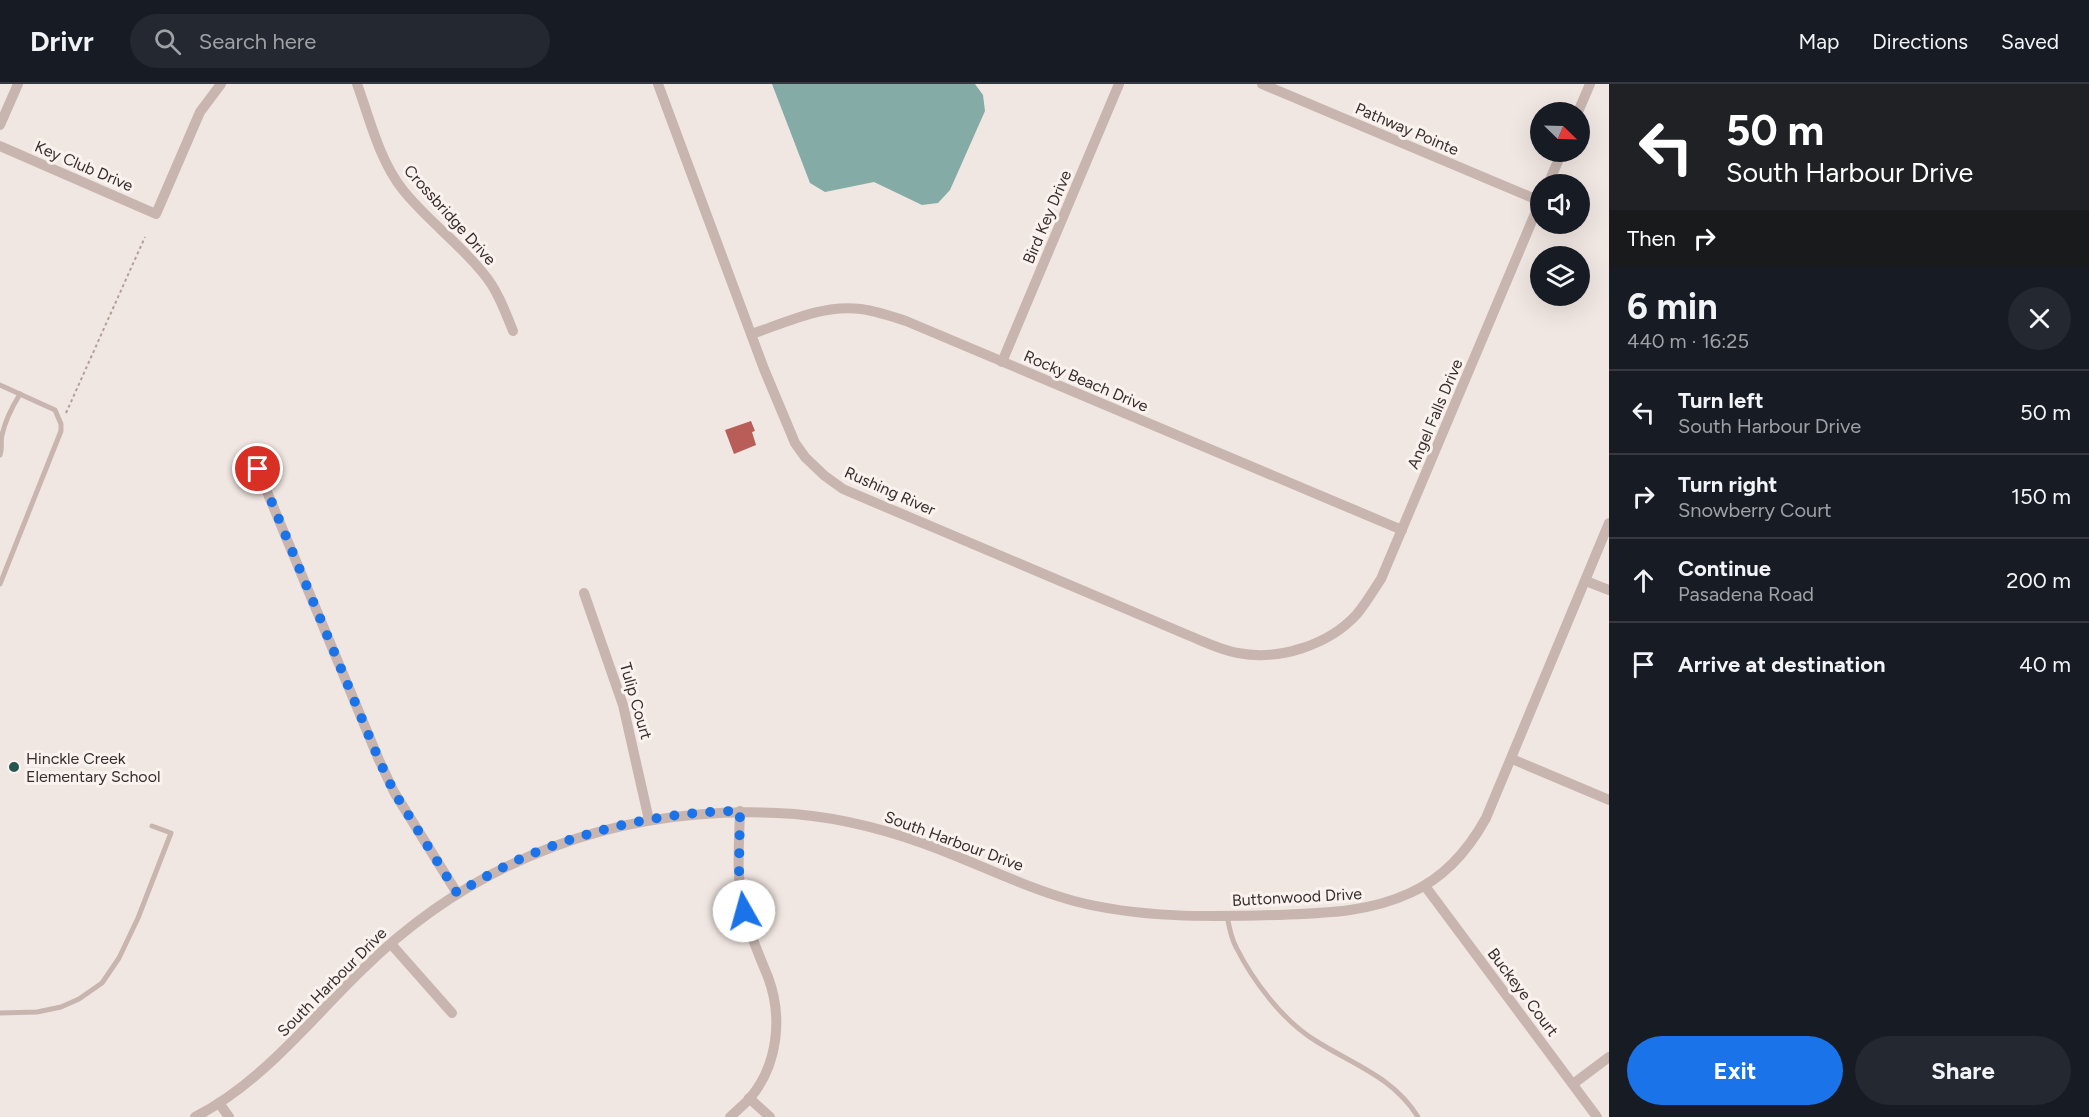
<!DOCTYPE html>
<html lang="en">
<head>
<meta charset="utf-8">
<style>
	:root { --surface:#171b24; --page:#242831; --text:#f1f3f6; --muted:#9ea1a6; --line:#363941; --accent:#1a73e8 }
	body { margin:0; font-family:Figtree,sans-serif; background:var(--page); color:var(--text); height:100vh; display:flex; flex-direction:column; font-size:22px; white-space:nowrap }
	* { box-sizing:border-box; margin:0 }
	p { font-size:20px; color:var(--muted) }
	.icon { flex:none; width:33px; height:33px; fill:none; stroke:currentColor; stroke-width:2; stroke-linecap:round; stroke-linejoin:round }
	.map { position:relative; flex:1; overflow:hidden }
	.panel { display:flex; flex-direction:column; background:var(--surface); width:480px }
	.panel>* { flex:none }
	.banner { background:#202124; color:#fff; overflow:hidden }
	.needle { width:39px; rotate:113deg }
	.fabs { position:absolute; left:1530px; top:18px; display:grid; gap:12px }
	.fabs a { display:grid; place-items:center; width:60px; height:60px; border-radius:50%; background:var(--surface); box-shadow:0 6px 24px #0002; font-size:30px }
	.pin { position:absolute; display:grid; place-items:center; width:51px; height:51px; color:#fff; margin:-26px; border:3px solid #fff; border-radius:50%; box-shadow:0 2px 6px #0007 }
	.me { position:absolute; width:66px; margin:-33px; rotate:353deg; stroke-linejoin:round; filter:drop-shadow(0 0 4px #0008) }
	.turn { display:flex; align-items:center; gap:21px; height:126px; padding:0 18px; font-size:27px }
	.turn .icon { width:78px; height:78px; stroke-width:2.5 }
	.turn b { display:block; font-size:42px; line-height:51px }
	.then { display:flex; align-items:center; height:57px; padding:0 18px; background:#0003; gap:12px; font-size:22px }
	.round { display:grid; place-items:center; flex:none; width:63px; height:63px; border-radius:32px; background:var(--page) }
	.overview { display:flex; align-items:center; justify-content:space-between; height:102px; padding:0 18px }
	h1 { font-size:36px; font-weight:700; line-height:45px }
	.button { display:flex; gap:12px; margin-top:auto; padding:12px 18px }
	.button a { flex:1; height:69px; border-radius:36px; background:var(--accent); color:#fff; font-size:24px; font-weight:700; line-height:69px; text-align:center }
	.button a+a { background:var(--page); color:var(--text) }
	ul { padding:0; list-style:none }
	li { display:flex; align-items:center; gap:18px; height:84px; padding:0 18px; border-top:2px solid var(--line) }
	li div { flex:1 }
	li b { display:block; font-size:22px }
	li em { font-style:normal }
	header { display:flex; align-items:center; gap:36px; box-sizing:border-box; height:84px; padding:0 30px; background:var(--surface); border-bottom:2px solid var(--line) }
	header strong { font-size:28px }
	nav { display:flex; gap:33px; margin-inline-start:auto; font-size:21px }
	.search { width:420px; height:54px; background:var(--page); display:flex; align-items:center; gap:15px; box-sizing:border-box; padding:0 21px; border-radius:33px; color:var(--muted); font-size:22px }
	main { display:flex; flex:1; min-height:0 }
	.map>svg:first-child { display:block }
	.water { fill:#84aba5 }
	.building { fill:#b95d58 }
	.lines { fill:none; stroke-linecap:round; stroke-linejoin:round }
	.path { stroke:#b49f99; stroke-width:2; stroke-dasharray:3 3; stroke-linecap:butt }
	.lane { stroke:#c8b5af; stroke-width:5 }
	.street { stroke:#c8b5af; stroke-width:10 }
	.route { stroke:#1a73e8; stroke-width:10; stroke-dasharray:0 18 }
	.poi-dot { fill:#26554f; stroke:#f9f2ee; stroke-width:2 }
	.labels { text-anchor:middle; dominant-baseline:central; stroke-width:6; stroke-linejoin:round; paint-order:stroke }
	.street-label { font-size:16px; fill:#382d2c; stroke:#f9f2ee }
	.poi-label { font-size:16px; fill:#382d2c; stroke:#f9f2ee; text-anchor:start }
</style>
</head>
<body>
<header>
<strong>Drivr</strong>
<div class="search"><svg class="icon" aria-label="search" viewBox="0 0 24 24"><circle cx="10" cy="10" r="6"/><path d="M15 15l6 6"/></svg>Search here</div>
<nav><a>Map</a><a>Directions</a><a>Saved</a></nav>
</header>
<main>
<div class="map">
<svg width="1609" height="1033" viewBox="0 0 1609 1033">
	<rect width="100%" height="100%" fill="#f1e7e2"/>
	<path class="water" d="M 772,0 L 975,0 L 983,11 L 985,27 L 950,106 L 938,119 L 922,121 L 874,98 L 825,108 L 810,99 Z"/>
	<path class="building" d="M 751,337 L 755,347 L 752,348 L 756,361 L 734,370 L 725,346 Z"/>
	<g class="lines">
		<path class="path" d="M 66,329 L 145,153"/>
		<g class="lane">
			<path d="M 0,301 L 55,326 L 61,340 L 61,347 L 0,500"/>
			<path d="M 0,371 C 3,363 0,359 2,351 C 5,337 12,323 20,310"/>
			<path d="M 1227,832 C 1229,842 1231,854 1236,863 C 1253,897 1283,937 1316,957 C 1354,981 1393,993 1418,1033"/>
			<path d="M 0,929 L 37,928 L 61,923 L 79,915 L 102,899 L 119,874 L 138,834 L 171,749 L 152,742"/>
		</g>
		<g class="street">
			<path d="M 357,0 C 370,35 379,76 403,106 C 427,136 459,159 483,189 C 497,205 505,227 513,247"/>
			<path d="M 658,0 L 764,285 L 795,359 L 805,373 L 825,392 L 843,405 L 1190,552 C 1205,558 1221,566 1238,569 C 1279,577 1329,561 1357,530 C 1366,519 1373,507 1381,495 L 1540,118"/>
			<path d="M 1262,0 L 1540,117"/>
			<path d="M 1578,28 L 1590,0"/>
			<path d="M 0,41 L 18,0"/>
			<path d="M 0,62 L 156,130 L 200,28 L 221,0"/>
			<path d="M 1548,100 L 1562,68"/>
			<path d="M 752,250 C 787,238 823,220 861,225 C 876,227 891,232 906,237 L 1402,446"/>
			<path d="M 1002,278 L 1119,0"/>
			<path d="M 250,367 L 379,676 L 394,708 L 457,809"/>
			<path d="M 1586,497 L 1609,506"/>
			<path d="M 584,509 L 623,621 L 649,736"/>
			<path d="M 1512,675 L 1609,716"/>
			<path d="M 1425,802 L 1597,1033"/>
			<path d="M 391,860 L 452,929"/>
			<path d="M 1573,1000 L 1609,973"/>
			<path d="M 749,1014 L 770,1033"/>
			<path d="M 219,1019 L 229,1033"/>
			<path d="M 195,1033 C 263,998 309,937 363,885 C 476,774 619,722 777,729 C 828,731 878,743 925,760 C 975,778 1023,803 1074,817 C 1139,834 1209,833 1276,831 C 1322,829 1367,829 1410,809 C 1444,794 1469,765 1486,734 L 1609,439"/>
			<path d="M 730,1033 C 736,1027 744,1021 750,1014 C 778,981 783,933 768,893 C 759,871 750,851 744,828 C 736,796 739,760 740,727"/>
		</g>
	</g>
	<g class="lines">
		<path class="route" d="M 258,385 L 379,676 L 394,708 L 457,809 C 482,795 507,780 534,769 C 599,743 670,727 740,727 L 739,786 L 744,827"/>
	</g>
	<circle class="poi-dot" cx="14" cy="683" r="6"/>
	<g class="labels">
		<g class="street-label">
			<text transform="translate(1407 45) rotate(23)">Pathway Pointe</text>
			<text transform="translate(84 82) rotate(23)">Key Club Drive</text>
			<text transform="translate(450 131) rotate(48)">Crossbridge Drive</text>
			<text transform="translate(1047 133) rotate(-67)">Bird Key Drive</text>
			<text transform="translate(1086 297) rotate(23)">Rocky Beach Drive</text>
			<text transform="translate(1435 330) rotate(-67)">Angel Falls Drive</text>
			<text transform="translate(890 407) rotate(24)">Rushing River</text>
			<text transform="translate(636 617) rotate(74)">Tulip Court</text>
			<text transform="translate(954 757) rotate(20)">South Harbour Drive</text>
			<text transform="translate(1297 813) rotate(-3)">Buttonwood Drive</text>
			<text transform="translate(332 898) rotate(-45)">South Harbour Drive</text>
			<text transform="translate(1523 908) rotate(53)">Buckeye Court</text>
		</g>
		<g class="poi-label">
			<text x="26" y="674">Hinckle Creek<tspan x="26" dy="18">Elementary School</tspan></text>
		</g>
	</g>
</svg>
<div class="fabs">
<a><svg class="needle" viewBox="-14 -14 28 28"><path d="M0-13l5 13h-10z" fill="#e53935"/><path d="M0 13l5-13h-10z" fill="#9ea1a6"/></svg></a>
<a><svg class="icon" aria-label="sound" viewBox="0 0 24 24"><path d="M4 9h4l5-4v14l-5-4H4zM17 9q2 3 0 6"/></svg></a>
<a><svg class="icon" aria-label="layers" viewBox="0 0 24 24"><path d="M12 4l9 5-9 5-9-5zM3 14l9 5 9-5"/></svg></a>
</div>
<div class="pin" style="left:258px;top:385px;background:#d93025"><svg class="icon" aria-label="arrive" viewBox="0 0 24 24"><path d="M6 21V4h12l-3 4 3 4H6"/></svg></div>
<svg class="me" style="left:744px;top:827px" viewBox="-20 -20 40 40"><circle r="19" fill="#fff"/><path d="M0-13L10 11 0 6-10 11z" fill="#1a73e8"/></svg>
</div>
<section class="panel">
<div class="banner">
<div class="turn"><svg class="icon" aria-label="left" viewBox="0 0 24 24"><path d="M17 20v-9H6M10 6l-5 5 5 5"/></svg><div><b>50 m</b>South Harbour Drive</div></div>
<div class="then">Then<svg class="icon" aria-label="right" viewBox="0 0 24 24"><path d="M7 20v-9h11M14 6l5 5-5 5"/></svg></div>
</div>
<div class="overview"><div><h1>6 min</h1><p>440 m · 16:25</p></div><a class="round"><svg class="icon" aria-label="close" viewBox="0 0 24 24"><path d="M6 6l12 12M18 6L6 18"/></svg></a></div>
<ul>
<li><svg class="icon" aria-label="left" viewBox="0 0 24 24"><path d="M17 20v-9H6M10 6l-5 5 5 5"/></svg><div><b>Turn left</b><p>South Harbour Drive</p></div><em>50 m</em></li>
<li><svg class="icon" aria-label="right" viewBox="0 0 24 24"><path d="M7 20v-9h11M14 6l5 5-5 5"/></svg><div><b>Turn right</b><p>Snowberry Court</p></div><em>150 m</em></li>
<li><svg class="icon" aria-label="ahead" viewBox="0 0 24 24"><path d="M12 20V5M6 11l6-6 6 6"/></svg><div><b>Continue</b><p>Pasadena Road</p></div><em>200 m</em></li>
<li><svg class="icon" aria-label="arrive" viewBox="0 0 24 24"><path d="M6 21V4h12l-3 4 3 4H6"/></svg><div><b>Arrive at destination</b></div><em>40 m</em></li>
</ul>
<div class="button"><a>Exit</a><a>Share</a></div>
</section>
</main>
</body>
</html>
